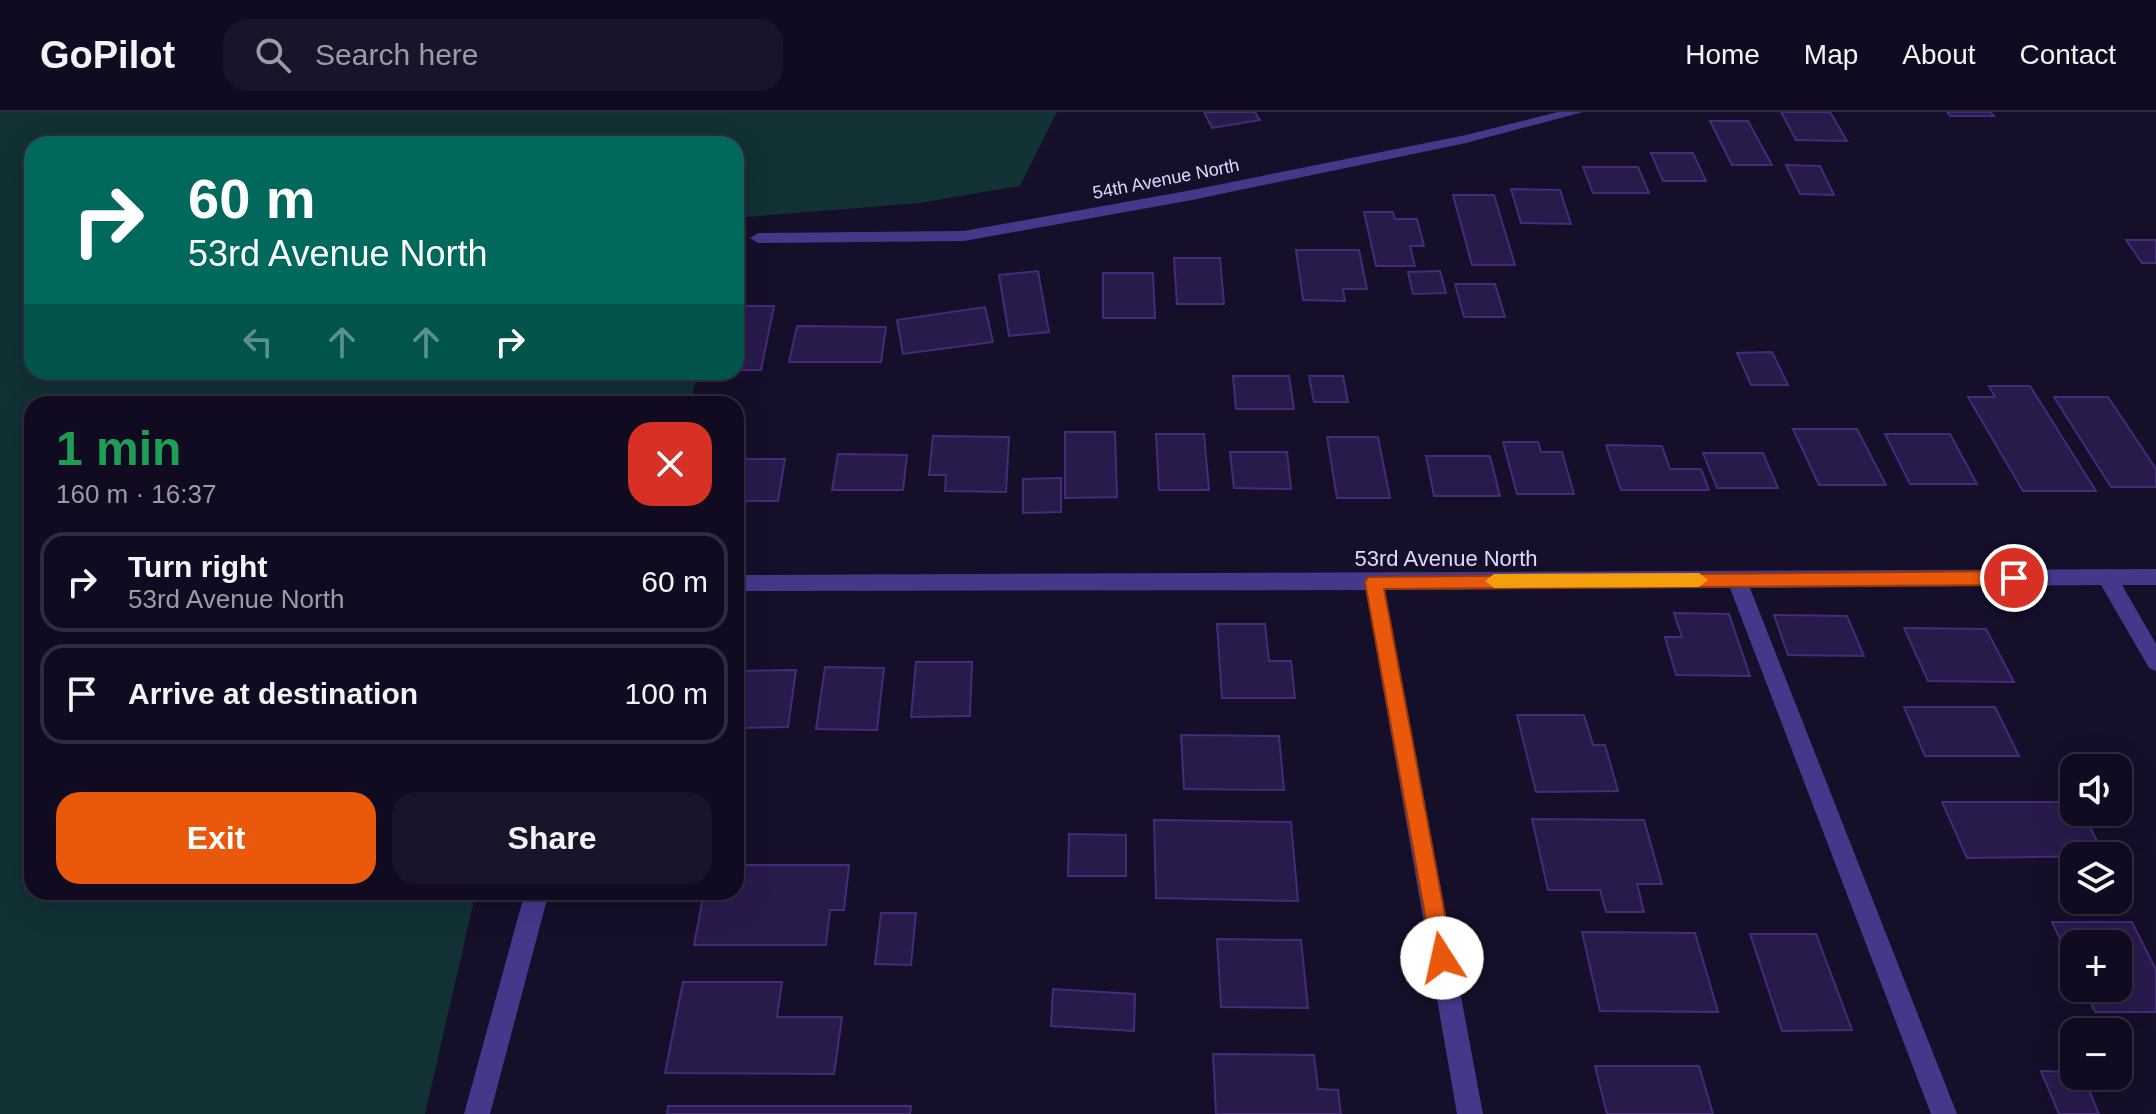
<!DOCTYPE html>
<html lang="en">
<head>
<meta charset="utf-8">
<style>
	:root { --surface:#100b20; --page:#191429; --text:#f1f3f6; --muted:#9c9ba5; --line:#302b3e; --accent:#ea580c }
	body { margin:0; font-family:Helvetica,sans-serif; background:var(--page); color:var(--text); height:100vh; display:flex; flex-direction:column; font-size:30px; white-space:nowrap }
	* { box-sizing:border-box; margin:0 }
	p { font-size:26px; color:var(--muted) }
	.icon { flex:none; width:44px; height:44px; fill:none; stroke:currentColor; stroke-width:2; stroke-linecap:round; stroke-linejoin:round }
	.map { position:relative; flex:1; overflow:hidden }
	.drawer { position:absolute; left:24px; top:284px; width:720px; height:504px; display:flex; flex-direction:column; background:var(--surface); border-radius:24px; box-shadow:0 8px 32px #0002,0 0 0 2px var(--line) }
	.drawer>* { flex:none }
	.top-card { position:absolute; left:24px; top:24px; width:720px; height:244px; border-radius:24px; box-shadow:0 8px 32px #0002,0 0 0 2px var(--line); background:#00695c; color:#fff; overflow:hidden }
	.tools { position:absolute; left:2060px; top:642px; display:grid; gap:16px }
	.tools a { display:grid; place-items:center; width:72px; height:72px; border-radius:16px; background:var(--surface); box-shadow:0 8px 32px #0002,0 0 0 2px var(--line); font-size:40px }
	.pin { position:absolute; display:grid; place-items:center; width:68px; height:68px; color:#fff; margin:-34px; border:4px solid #fff; border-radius:50%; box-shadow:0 2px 8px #0007 }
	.me { position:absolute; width:88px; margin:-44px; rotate:350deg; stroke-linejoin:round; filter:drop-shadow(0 0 6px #0008) }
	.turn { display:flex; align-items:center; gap:28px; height:168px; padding:0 32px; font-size:36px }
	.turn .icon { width:104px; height:104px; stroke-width:2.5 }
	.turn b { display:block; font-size:56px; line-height:68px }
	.lanes { display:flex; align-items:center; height:76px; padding:0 32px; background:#0003; justify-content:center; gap:40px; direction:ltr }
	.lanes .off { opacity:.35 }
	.round { display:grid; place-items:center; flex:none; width:84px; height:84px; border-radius:24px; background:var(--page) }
	.overview { display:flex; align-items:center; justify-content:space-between; height:136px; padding:0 32px }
	h1 { font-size:48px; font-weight:700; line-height:60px; color:#1e9e55 }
	.cta { display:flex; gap:16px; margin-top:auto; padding:16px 32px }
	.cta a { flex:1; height:92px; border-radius:24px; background:var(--accent); color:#fff; font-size:32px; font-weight:700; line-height:92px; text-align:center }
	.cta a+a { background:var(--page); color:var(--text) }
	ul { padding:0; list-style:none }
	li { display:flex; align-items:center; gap:24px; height:100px; margin:0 16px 12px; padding:0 16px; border:4px solid var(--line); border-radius:24px }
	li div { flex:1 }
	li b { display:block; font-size:30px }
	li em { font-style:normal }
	header { display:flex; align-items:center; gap:48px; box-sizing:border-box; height:112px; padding:0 40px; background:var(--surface); border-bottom:2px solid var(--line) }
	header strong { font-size:38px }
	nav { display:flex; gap:44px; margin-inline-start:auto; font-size:28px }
	.search { width:560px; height:72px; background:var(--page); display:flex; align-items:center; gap:20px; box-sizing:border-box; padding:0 28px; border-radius:24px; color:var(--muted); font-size:30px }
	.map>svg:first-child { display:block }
	.green { fill:#113134 }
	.building { fill:#291a4c; stroke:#432b79; stroke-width:2 }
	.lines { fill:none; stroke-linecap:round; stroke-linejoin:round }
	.minor { fill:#44388b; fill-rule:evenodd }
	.route { fill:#ea580c; stroke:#983908; stroke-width:2 }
	.slow { fill:#f59e0b }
	.labels { text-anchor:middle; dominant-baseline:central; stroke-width:8; stroke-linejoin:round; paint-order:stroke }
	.far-street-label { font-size:18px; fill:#e0d7ff; stroke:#160f2a }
	.street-label { font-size:22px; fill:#e0d7ff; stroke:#160f2a }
</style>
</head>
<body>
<header>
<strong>GoPilot</strong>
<div class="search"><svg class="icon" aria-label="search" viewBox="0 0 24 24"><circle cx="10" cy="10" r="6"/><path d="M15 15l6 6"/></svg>Search here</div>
<nav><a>Home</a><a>Map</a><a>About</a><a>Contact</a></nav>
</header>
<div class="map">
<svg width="2156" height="1002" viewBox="0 0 2156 1002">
	<rect width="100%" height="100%" fill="#160f2a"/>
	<path class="green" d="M 0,0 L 1057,0 L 1020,74 L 919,91 L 736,106 L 736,32 L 32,32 L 32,260 L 698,260 L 690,292 L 32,292 L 32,780 L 476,780 L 425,1002 L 0,1002 Z"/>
	<g class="building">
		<path d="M 1204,0 L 1255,0 L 1260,8 L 1212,16 Z"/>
		<path d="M 1781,0 L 1830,0 L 1847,29 L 1796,28 Z"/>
		<path d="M 1947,0 L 1990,0 L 1994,4 L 1950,4 Z"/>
		<path d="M 1710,9 L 1748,9 L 1772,53 L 1732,53 Z"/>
		<path d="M 1651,41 L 1693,41 L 1706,69 L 1663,69 Z"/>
		<path d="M 1786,53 L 1820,54 L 1834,83 L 1800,82 Z"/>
		<path d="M 1583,55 L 1638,55 L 1649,81 L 1593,81 Z"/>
		<path d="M 1511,77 L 1560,78 L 1571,112 L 1521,111 Z"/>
		<path d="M 1453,83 L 1494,83 L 1515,153 L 1472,153 Z"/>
		<path d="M 1364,100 L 1393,100 L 1395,107 L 1417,107 L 1424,134 L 1410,134 L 1415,154 L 1376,154 Z"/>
		<path d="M 2126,128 L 2156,128 L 2156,151 L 2142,151 Z"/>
		<path d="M 1296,138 L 1359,138 L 1367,177 L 1343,177 L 1345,189 L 1303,188 Z"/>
		<path d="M 1174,146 L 1220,146 L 1224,192 L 1177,192 Z"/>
		<path d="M 1038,159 L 1049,220 L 1009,224 L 999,163 Z"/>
		<path d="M 1440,159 L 1446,181 L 1413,182 L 1408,160 Z"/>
		<path d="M 1103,161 L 1153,161 L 1155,206 L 1103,206 Z"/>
		<path d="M 1455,172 L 1495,172 L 1505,205 L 1464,205 Z"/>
		<path d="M 736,194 L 774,194 L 761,258 L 736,258 Z"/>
		<path d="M 985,195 L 993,230 L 903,242 L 897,208 Z"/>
		<path d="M 797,214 L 886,215 L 881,250 L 789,250 Z"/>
		<path d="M 1772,240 L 1788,273 L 1751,273 L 1737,241 Z"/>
		<path d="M 1233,264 L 1289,264 L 1294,297 L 1236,297 Z"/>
		<path d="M 1309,264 L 1343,264 L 1348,290 L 1314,290 Z"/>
		<path d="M 1989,274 L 2030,274 L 2096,379 L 2023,379 L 1968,285 L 1995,285 Z"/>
		<path d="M 2054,285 L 2108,285 L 2156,357 L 2156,375 L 2111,375 Z"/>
		<path d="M 1793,317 L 1857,317 L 1886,373 L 1819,373 Z"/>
		<path d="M 1065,320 L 1115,320 L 1117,385 L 1065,386 Z"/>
		<path d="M 1156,322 L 1204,322 L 1209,378 L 1159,378 Z"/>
		<path d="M 1885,322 L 1950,322 L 1977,372 L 1910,372 Z"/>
		<path d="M 933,324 L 1009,325 L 1006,380 L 945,379 L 946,363 L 929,363 Z"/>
		<path d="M 1327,325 L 1378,325 L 1390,386 L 1337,386 Z"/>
		<path d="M 1503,330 L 1538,330 L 1541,340 L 1562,340 L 1574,382 L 1517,382 Z"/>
		<path d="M 1606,333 L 1662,334 L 1670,357 L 1701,357 L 1709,378 L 1621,378 Z"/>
		<path d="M 1230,340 L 1287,340 L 1291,377 L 1234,376 Z"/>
		<path d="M 1703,341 L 1763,341 L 1778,376 L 1717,376 Z"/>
		<path d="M 838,342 L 907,343 L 903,378 L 832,378 Z"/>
		<path d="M 1426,344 L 1490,344 L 1500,384 L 1434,384 Z"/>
		<path d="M 736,347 L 785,347 L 778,389 L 736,389 Z"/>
		<path d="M 1061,366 L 1061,400 L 1023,401 L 1023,367 Z"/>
		<path d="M 1674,501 L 1729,502 L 1750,564 L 1676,563 L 1665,525 L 1682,525 Z"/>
		<path d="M 1774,503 L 1847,504 L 1864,544 L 1788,543 Z"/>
		<path d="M 1217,512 L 1265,512 L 1269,549 L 1291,549 L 1295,586 L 1222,586 Z"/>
		<path d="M 1904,516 L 1986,517 L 2014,570 L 1928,569 Z"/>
		<path d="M 916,550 L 972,550 L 970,604 L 911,605 Z"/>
		<path d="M 825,555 L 884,556 L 877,618 L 816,617 Z"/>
		<path d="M 796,558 L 788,615 L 736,616 L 736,559 Z"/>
		<path d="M 1904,595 L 1995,595 L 2019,644 L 1925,644 Z"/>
		<path d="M 1517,603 L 1584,603 L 1593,633 L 1605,633 L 1618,679 L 1536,680 Z"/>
		<path d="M 1181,623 L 1279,624 L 1284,678 L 1184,677 Z"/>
		<path d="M 1942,690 L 2074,690 L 2074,700 L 2082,700 L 2105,744 L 1967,746 Z"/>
		<path d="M 1532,707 L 1644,708 L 1662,772 L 1637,772 L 1644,800 L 1606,800 L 1600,778 L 1548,778 Z"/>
		<path d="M 1154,708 L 1291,710 L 1298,789 L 1156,786 Z"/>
		<path d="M 1069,722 L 1126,723 L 1126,764 L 1068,764 Z"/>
		<path d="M 736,753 L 849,753 L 844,798 L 830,798 L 826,833 L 694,833 L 704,780 L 736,780 Z"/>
		<path d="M 881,801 L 916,801 L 911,853 L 875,852 Z"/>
		<path d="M 2052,810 L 2132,810 L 2156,858 L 2156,900 L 2095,900 L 2084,876 L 2118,876 L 2118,832 L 2074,832 L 2074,856 Z"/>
		<path d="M 1582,820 L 1695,821 L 1718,900 L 1600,899 Z"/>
		<path d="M 1750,822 L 1816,822 L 1852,918 L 1782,919 Z"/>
		<path d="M 1217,827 L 1301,828 L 1308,896 L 1221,895 Z"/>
		<path d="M 683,870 L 782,870 L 777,905 L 842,905 L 834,962 L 665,961 Z"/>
		<path d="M 1053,877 L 1135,882 L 1134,919 L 1051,914 Z"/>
		<path d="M 1213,942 L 1314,943 L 1318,977 L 1338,978 L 1341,1002 L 1216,1002 Z"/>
		<path d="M 1595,954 L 1699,954 L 1713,1002 L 1607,1002 Z"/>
		<path d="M 2041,959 L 2074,960 L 2074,964 L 2083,964 L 2099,1002 L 2059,1002 Z"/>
		<path d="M 668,994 L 911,994 L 910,1002 L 667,1002 Z"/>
	</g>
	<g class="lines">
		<g class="minor">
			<path d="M 1558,0 L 1583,0 L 1466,31 L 1192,88 L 964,129 L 758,131 L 750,126 L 758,121 L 964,119 L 1192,78 L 1466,23 Z"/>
			<path d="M 2156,457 L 2156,473 L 2122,473 L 2156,532 L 2156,559 L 2149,556 L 2101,473 L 1750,476 L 1957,1002 L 1931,1002 L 1730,476 L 1385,478 L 1483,1002 L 1457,1002 L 1366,478 L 736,479 L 736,463 Z"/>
			<path d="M 525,780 L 549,780 L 490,1002 L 464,1002 Z"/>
		</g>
	</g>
	<path class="route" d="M 2014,459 L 2023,466 L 2014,473 L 1384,477 L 1453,846 L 1449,853 L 1442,856 L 1434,853 L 1365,470 L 1368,465 Z"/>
	<path class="slow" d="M 1699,461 L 1708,468 L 1699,475 L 1494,476 L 1485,469 L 1494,462 Z"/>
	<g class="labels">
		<g class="far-street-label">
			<text transform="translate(1166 67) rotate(-11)">54th Avenue North</text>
		</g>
		<g class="street-label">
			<text x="1446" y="446">53rd Avenue North</text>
		</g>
	</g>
</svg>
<div class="tools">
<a><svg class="icon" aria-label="sound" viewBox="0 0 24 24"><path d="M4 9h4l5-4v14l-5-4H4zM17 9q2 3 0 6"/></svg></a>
<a><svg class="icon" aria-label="layers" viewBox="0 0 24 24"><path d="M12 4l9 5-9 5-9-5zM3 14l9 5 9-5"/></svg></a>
<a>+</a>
<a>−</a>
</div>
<div class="pin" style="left:2014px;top:466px;background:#d93025"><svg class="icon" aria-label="arrive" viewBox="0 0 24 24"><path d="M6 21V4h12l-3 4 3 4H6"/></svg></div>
<svg class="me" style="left:1442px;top:846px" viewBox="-20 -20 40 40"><circle r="19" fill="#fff"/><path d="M0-13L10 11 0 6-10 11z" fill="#ea580c"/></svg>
<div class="top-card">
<div class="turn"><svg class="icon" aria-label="right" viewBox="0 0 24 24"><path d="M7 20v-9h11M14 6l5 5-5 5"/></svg><div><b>60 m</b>53rd Avenue North</div></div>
<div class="lanes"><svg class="icon off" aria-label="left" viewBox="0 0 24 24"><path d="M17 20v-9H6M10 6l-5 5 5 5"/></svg><svg class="icon off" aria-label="ahead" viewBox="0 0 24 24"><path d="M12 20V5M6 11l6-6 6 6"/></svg><svg class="icon off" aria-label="ahead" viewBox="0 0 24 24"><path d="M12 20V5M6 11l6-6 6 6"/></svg><svg class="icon" aria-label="right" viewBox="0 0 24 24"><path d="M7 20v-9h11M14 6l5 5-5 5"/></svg></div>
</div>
<section class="drawer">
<div class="overview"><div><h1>1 min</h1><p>160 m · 16:37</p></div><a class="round" style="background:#d93025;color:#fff"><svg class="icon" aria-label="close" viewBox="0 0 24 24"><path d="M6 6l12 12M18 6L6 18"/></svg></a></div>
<ul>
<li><svg class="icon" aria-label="right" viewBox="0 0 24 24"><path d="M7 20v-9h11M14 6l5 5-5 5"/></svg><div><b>Turn right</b><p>53rd Avenue North</p></div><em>60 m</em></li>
<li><svg class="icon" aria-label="arrive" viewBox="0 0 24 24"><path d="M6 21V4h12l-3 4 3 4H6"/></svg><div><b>Arrive at destination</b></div><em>100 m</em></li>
</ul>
<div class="cta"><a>Exit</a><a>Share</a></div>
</section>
</div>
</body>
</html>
